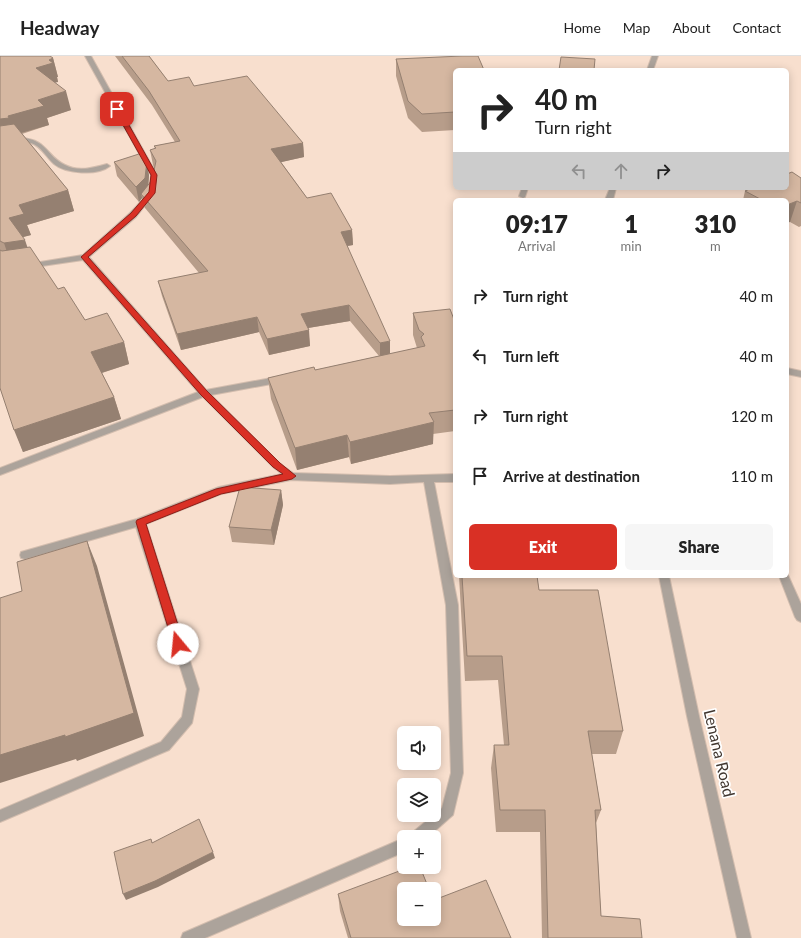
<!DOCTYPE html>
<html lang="en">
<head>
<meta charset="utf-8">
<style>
	:root { --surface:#fff; --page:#f6f6f6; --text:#222; --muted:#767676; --line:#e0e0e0; --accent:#d93025 }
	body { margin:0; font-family:Lato,sans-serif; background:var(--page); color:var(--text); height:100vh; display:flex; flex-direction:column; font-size:15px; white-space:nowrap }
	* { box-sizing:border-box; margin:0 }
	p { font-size:13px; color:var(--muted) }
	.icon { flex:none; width:22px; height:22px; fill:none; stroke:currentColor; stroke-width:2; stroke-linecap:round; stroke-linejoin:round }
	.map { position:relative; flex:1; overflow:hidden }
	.sheet { position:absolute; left:453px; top:142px; width:336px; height:380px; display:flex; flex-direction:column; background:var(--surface); border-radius:6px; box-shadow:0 2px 10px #0003 }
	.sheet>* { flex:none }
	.top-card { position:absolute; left:453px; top:12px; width:336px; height:122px; border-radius:6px; box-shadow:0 2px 10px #0003; background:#fff; color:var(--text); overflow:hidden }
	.tools { position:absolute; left:397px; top:670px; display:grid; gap:8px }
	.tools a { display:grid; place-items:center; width:44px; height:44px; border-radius:6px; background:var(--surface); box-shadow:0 2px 10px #0003; font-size:20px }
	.pin { position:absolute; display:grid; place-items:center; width:34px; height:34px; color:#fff; margin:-17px; border-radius:8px; box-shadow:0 2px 6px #0006 }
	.me { position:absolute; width:44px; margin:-22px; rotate:343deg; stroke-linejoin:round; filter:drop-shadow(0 0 3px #0008) }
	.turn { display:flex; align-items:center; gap:14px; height:84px; padding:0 16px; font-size:18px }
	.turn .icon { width:52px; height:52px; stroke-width:2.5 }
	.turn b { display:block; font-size:28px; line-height:34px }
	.lanes { display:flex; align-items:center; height:38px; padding:0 16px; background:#0003; justify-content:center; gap:20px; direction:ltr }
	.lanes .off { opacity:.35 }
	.eta { display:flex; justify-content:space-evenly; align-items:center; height:68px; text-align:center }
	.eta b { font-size:24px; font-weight:800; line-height:28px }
	.action { display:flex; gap:8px; margin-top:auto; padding:8px 16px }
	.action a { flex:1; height:46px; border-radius:6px; background:var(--accent); color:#fff; font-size:16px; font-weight:800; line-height:46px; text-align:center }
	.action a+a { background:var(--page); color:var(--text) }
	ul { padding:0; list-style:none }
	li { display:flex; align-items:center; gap:12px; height:60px; padding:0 16px }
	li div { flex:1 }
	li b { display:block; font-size:15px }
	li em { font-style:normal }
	header { display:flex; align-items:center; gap:24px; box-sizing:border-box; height:56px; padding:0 20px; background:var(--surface); border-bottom:1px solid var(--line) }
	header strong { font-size:19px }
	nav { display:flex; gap:22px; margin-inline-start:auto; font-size:14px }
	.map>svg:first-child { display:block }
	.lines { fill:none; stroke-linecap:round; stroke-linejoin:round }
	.service-casing { stroke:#d3bdae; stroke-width:2 }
	.minor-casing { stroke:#d3bdae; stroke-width:2 }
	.service { fill:#aca39b; fill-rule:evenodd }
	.minor { fill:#aca39b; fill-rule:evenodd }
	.wall { fill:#b79d8a }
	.shaded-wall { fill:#958071 }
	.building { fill:#d5b7a1; stroke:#958071 }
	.route { fill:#d93025; stroke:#8d1f18 }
	.labels { text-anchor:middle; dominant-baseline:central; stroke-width:3.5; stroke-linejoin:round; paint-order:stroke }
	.near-street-label { font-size:16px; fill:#40362f; stroke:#fff }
</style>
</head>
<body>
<header>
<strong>Headway</strong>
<nav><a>Home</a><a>Map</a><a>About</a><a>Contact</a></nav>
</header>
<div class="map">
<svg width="801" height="882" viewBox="0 0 801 882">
	<rect width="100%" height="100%" fill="#f8dfce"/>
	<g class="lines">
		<defs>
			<g id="service">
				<path d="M 85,0 L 91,0 L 157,119 L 154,138 L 136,161 L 89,201 L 206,334 L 282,320 L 285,321 L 286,323 L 285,325 L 282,326 L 211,339 L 279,407 L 293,417 L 390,420 L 455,418 L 455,426 L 434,426 L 458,549 L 463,717 L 453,759 L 428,781 L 411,781 L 413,776 L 442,752 L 451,717 L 446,549 L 424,426 L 390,428 L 291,424 L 221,438 L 146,468 L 199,633 L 192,667 L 169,694 L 0,766 L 0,754 L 161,686 L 182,661 L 187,633 L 136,471 L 25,503 L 21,502 L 20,499 L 21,496 L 137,463 L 219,431 L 282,418 L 273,411 L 203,341 L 0,419 L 0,412 L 198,336 L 83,204 L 28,212 L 24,210 L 28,208 L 83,199 L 130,157 L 149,137 L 151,119 Z"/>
				<path d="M 21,82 C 47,83 46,100 65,109 C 78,116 93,112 107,108 L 110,110 C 98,120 66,118 54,108 C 46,101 41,90 31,87 C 21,84 10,88 0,89 L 0,85 Z"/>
				<path d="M 522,132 L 528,132 L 525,141 L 523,142 L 519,140 Z"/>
				<path d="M 787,517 L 801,548 L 801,566 L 797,564 L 795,561 L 779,520 L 787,520 Z"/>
				<path d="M 404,782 L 404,796 L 205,882 L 181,882 L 183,877 Z"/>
			</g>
			<g id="minor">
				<path d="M 652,0 L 658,0 L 653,14 L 647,14 Z"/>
				<path d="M 610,132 L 616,132 L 613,144 L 605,144 Z"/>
				<path d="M 787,312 L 801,315 L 801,321 L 787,318 Z"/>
				<path d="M 659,520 L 669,520 L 699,660 L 751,882 L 737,882 L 687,660 Z"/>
			</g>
		</defs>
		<use href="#service" class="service-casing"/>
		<use href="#minor" class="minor-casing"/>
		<use href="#service" class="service"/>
		<use href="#minor" class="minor"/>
	</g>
	<g class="wall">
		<path d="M 0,0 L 53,2 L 58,21 L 57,21 L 58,26 L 55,26 L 71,54 L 47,62 L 49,69 L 22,78 L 68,134 L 74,155 L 27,169 L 31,179 L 22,181 L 27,192 L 58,233 L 85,264 L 124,286 L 129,308 L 102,317 L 114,341 L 121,363 L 23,396 L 0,332 Z"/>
		<path d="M 115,0 L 149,0 L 168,25 L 194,30 L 303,87 L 304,101 L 281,106 L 307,142 L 352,174 L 353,189 L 347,190 L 390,298 L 417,292 L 413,279 L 413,257 L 455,266 L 455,375 L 433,378 L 433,388 L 351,408 L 349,401 L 297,414 L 271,343 L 268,322 L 315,314 L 379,300 L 350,265 L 308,272 L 310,290 L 269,299 L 259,276 L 181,294 L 162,240 L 158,225 L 199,217 L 145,152 L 142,142 L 139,146 L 117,120 L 114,106 L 149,119 L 148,129 L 152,124 L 154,112 L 153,109 L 150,94 L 155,93 L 154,90 L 175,86 L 152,49 Z"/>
		<path d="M 396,3 L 455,14 L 455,74 L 422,76 L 408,62 L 396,20 Z"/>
		<path d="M 801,122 L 801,170 L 799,171 L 790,166 L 787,144 L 743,144 L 745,135 Z"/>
		<path d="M 281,434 L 283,449 L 274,489 L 232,486 L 229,471 Z"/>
		<path d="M 459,520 L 537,520 L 539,534 L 623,675 L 616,698 L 592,698 L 601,754 L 596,767 L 601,860 L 642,882 L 542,882 L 540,776 L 496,776 L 491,712 L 494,689 L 504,689 L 498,624 L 465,625 Z"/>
		<path d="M 404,833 L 511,882 L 348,882 L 340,855 L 338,838 Z"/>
	</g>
	<g class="shaded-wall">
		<path d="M 53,2 L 58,21 L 57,21 L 58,26 L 41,30 L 36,12 L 49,4 Z"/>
		<path d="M 66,35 L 71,54 L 47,62 L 49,69 L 0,83 L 0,63 L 8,60 L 38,44 Z"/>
		<path d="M 303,87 L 304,101 L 273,108 L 271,93 Z"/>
		<path d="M 147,105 L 149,119 L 148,136 L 141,138 L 142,142 L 139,146 L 136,131 Z"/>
		<path d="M 68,134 L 74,155 L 27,169 L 31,179 L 16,183 L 9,162 L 19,149 Z"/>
		<path d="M 797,145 L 790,166 L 787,167 L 787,149 Z"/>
		<path d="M 352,174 L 353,189 L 341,191 L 341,176 Z"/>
		<path d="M 25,184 L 32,205 L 11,208 L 4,187 Z"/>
		<path d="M 349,249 L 350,265 L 302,273 L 301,258 Z"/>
		<path d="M 257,261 L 259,276 L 181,294 L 177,278 Z"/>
		<path d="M 309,274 L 310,290 L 269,299 L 267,283 Z"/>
		<path d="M 390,285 L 390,300 L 380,302 L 380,287 Z"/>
		<path d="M 124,286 L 129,308 L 98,318 L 91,296 Z"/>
		<path d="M 114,341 L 121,363 L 23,396 L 14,374 Z"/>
		<path d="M 434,366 L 433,388 L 351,408 L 350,386 Z"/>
		<path d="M 347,379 L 349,401 L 297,414 L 295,392 Z"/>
		<path d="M 281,434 L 283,449 L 274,489 L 271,474 Z"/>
		<path d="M 87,485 L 97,510 L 144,680 L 77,705 L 76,703 L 0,727 L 0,699 Z"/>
		<path d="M 213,796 L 215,802 L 158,831 L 126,844 L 123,838 Z"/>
	</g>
	<g class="building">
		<path d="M 0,0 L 50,0 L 53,2 L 49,4 L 53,7 L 36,12 L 66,35 L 38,44 L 44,50 L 8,60 L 9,62 L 0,63 Z"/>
		<path d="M 122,0 L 149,0 L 168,25 L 189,21 L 194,30 L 247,20 L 303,87 L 271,93 L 307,142 L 331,137 L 352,174 L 341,176 L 390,285 L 380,287 L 349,249 L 301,258 L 309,274 L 267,283 L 257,261 L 177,278 L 158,225 L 208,215 L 141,138 L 152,124 L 156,105 L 150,94 L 156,92 L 154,90 L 180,85 L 149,35 Z"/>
		<path d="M 462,0 L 478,0 L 484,14 L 455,14 L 455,56 L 422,58 L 408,45 L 396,3 Z"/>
		<path d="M 561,1 L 595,3 L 594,14 L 559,14 Z"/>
		<path d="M 14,68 L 68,134 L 19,149 L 24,158 L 9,162 L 25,184 L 4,187 L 0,185 L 0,70 Z"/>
		<path d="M 142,97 L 147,105 L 145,122 L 136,131 L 114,106 Z"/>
		<path d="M 792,116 L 801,122 L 801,147 L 797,145 L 787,149 L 787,144 L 762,144 L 745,135 L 752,132 L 787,132 L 787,118 Z"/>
		<path d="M 30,191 L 58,233 L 64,231 L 85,264 L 107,257 L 124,286 L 91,296 L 114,341 L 14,374 L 0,332 L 0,194 L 2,195 Z"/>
		<path d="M 450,253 L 455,266 L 455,354 L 429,357 L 434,366 L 350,386 L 347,379 L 295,392 L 268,322 L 314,311 L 315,314 L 425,290 L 421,281 L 424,278 L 419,274 L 413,257 Z"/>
		<path d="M 240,431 L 281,434 L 271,474 L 229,471 Z"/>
		<path d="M 87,485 L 134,657 L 65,681 L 65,679 L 0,699 L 0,542 L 22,535 L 17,506 Z"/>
		<path d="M 462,520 L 537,520 L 539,534 L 598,534 L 623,675 L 588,675 L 601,754 L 595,754 L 601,860 L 640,863 L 642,882 L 548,882 L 545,754 L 500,754 L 494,689 L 509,689 L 502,600 L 467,600 Z"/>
		<path d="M 199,763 L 213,796 L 155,825 L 123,838 L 114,796 L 151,783 L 152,787 Z"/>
		<path d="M 410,811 L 420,811 L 429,833 L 404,833 L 404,863 L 434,863 L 434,844 L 486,824 L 511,882 L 351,882 L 338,838 Z"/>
	</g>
	<path class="route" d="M 115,52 L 120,53 L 157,119 L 155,137 L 136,160 L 88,201 L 207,335 L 280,407 L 296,420 L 292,423 L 221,438 L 146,468 L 184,588 L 182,591 L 178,592 L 175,591 L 173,588 L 136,466 L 137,464 L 216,433 L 283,418 L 273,411 L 201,339 L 81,201 L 131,157 L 149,136 L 151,119 L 114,53 Z"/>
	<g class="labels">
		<g class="near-street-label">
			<text transform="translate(720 697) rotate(77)">Lenana Road</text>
		</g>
	</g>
</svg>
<div class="tools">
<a><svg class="icon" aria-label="sound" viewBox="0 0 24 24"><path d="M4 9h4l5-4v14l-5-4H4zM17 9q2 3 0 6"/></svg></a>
<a><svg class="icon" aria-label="layers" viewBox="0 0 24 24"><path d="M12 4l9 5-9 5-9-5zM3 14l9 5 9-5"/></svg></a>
<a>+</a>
<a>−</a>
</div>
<div class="pin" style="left:117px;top:53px;background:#d93025"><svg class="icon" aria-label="arrive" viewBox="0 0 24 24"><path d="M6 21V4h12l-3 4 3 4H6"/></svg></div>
<svg class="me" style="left:178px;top:588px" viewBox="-20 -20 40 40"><circle r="19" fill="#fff"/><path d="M0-13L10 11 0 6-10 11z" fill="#d93025"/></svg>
<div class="top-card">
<div class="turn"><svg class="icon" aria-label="right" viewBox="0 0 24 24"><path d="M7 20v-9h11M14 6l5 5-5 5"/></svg><div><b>40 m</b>Turn right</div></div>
<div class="lanes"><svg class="icon off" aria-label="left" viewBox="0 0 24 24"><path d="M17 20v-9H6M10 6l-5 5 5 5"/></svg><svg class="icon off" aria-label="ahead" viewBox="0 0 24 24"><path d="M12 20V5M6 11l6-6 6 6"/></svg><svg class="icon" aria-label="right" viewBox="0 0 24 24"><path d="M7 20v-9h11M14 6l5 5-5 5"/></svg></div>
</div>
<section class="sheet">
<div class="eta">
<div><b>09:17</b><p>Arrival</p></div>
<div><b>1</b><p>min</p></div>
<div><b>310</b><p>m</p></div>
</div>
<ul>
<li><svg class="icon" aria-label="right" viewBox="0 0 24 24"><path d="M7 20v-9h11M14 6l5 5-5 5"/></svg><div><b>Turn right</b></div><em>40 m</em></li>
<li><svg class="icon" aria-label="left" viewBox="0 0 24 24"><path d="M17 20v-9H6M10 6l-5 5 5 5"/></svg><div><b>Turn left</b></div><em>40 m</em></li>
<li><svg class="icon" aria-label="right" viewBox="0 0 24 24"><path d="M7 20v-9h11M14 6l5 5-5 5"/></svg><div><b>Turn right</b></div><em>120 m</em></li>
<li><svg class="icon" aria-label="arrive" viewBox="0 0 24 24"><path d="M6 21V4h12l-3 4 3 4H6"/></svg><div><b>Arrive at destination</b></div><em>110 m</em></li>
</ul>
<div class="action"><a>Exit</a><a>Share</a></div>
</section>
</div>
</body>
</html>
